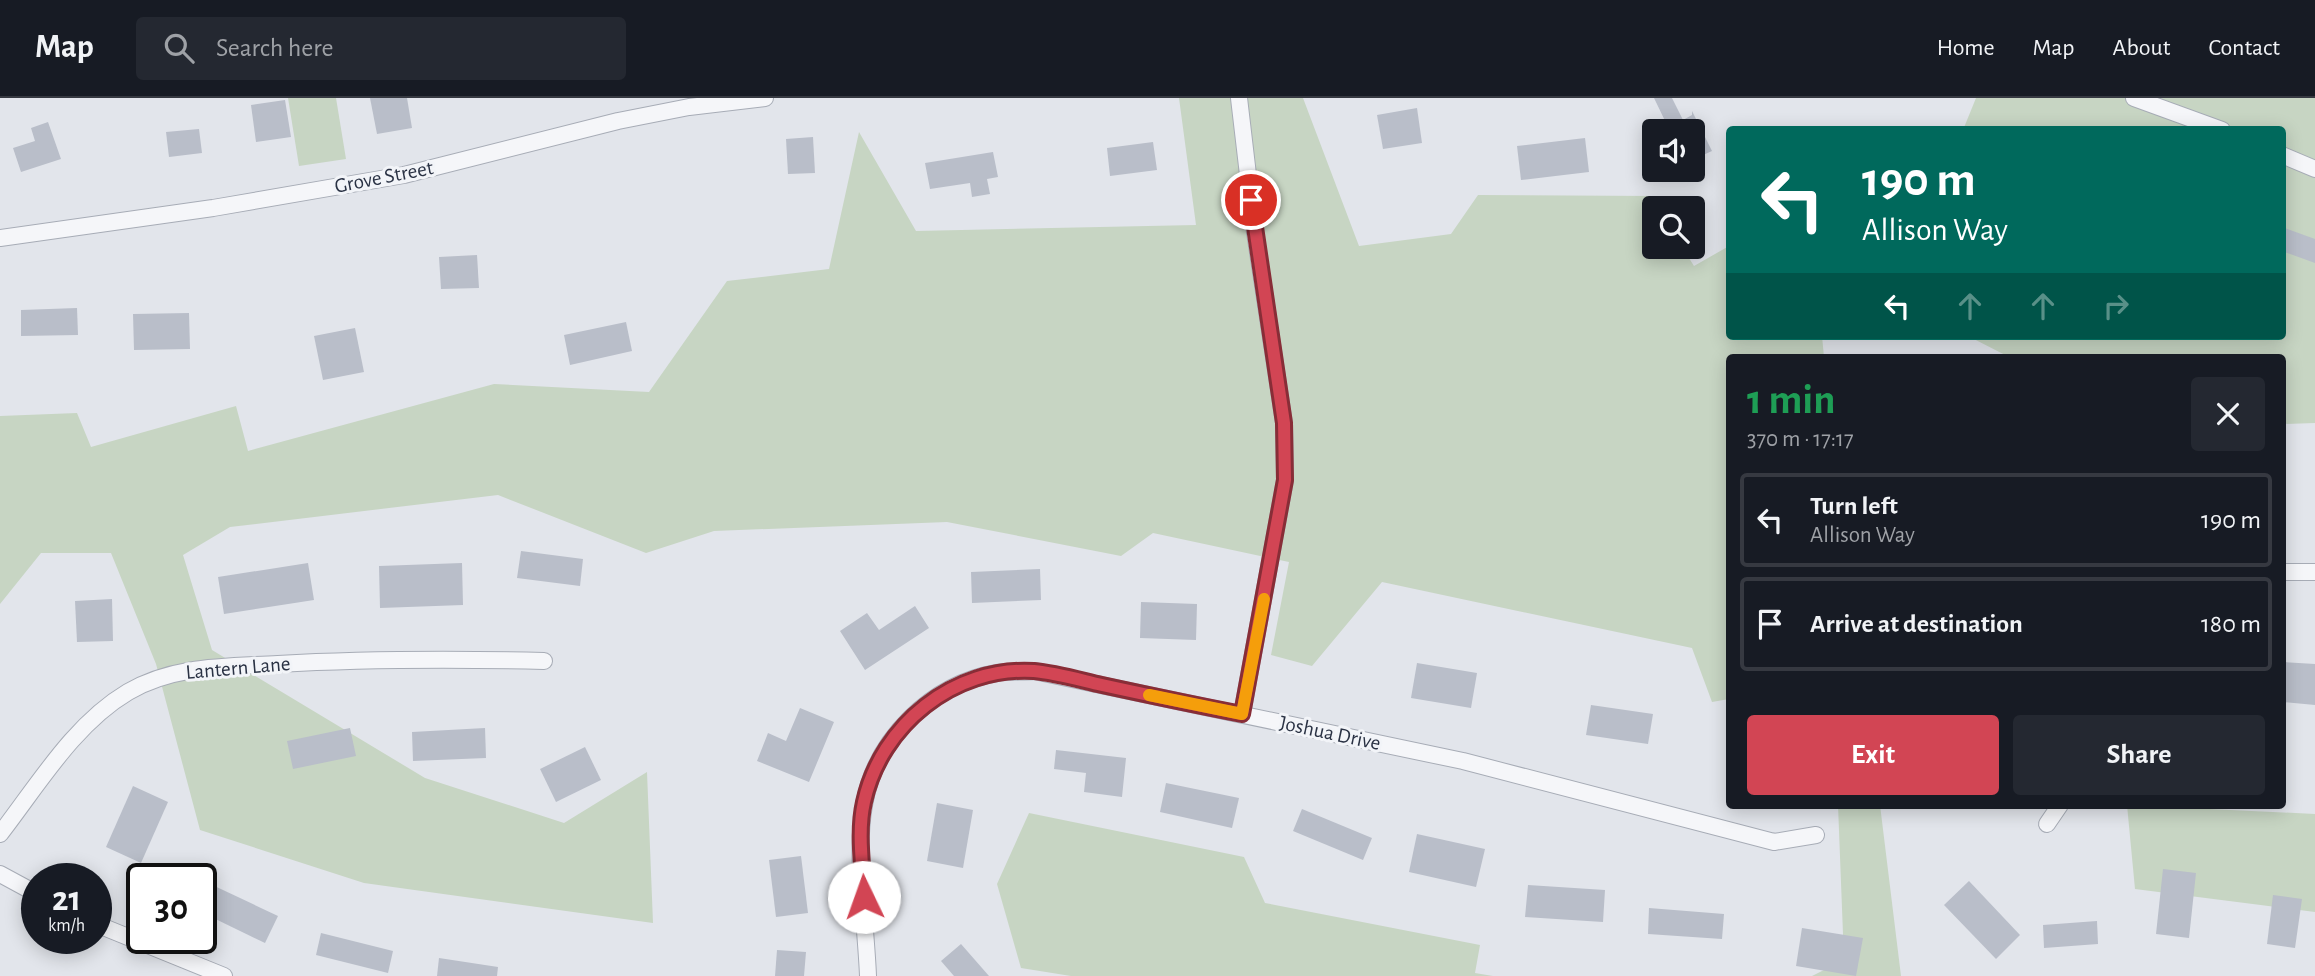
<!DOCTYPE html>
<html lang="en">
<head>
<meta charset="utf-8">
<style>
	:root { --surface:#171b24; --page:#242831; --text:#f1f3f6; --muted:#9ea1a6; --line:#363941; --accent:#d24554 }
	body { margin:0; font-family:"Alegreya Sans",sans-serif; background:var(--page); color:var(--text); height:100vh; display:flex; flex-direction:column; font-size:26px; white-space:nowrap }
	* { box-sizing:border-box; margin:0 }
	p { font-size:23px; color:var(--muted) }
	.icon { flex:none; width:38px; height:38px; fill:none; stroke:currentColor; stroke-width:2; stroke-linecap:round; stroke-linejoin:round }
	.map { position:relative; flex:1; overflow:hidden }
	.drawer { position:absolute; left:1726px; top:256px; width:560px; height:455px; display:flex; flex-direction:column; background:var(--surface); border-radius:7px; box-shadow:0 4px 18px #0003 }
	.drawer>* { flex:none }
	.top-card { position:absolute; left:1726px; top:28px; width:560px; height:214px; border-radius:7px; box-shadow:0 4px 18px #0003; background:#00695c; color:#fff; overflow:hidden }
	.tools { position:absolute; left:1642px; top:21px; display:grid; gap:14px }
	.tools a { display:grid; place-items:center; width:63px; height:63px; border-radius:7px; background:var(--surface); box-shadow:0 4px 18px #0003; font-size:35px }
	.speed { position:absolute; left:21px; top:765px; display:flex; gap:14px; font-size:35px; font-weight:700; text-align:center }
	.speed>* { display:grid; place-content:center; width:91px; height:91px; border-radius:50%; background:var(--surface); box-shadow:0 4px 18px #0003; line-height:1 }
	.speed small { font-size:18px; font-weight:400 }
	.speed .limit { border:4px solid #111; border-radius:10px; background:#fff; color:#111 }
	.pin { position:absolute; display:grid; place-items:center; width:60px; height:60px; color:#fff; margin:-30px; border:4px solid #fff; border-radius:50%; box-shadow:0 2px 7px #0007 }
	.me { position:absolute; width:77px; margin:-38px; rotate:357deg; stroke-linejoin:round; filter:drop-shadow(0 0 5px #0008) }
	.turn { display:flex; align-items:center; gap:24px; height:147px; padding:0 21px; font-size:32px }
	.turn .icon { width:91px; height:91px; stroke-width:2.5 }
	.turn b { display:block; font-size:49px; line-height:60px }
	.lanes { display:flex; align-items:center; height:66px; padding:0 21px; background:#0003; justify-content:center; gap:35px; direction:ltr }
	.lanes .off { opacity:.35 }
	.round { display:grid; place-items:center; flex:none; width:74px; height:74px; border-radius:7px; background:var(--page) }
	.head { display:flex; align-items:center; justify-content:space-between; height:119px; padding:0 21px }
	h1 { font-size:42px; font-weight:700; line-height:52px; color:#1e9e55 }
	.button { display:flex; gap:14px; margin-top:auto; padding:14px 21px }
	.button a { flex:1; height:80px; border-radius:7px; background:var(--accent); color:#fff; font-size:28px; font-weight:700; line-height:80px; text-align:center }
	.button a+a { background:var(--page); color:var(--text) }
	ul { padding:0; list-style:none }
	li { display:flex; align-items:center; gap:21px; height:94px; margin:0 14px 10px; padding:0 7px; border:4px solid var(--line); border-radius:7px }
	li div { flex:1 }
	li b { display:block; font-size:26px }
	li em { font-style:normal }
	header { display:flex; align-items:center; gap:42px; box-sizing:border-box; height:98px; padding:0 35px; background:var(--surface); border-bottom:2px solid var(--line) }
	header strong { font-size:33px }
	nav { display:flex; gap:38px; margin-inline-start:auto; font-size:24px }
	.search { width:490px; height:63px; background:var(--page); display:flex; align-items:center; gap:18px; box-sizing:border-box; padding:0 24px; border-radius:7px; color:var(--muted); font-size:26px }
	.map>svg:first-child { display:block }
	.green { fill:#c7d5c3 }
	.building { fill:#b9bec9 }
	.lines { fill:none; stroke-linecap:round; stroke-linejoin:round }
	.minor-casing { stroke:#a7acb6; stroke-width:18 }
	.minor { stroke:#f5f6f9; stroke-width:16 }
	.route-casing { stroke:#882d37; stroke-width:18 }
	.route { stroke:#d24554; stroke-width:12 }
	.slow { stroke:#f59e0b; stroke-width:12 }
	.labels { text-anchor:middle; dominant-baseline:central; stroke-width:6; stroke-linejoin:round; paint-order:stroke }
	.street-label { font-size:21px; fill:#2a3244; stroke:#f2f4f8 }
</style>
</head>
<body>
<header>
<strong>Map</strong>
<div class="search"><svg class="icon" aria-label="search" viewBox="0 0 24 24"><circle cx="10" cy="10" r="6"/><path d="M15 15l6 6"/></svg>Search here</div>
<nav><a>Home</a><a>Map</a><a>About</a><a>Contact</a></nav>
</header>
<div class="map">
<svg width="2315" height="878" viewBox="0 0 2315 878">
	<rect width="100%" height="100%" fill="#e2e5eb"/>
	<g class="green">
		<path d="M 288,0 L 336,0 L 346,61 L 299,68 Z"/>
		<path d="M 1179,0 L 1303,0 L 1359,148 L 1451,136 L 1478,97 L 1653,98 L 1660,110 L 1654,110 L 1654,149 L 1682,149 L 1694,168 L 1729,148 L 1729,238 L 1822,238 L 1824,259 L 1729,259 L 1729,601 L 1712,604 L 1692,550 L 1382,484 L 1312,568 L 1271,557 L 1289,464 L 1153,435 L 1121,458 L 947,424 L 714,433 L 646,455 L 498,397 L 230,429 L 183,457 L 212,552 L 425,680 L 564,725 L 647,674 L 653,825 L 364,785 L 200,732 L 156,566 L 111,455 L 41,455 L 0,506 L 0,318 L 77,315 L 91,349 L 236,308 L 248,353 L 494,286 L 649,294 L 727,183 L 829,171 L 859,34 L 916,133 L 1196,127 Z"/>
		<path d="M 1976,0 L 2315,0 L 2315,325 L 2282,326 L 2282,259 L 2009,259 L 1968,238 L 2282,238 L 2282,32 L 1963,32 Z"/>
		<path d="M 1838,707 L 1880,707 L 1901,878 L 1812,878 L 1844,862 Z"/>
		<path d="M 2127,707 L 2315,716 L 2315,814 L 2135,791 Z"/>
		<path d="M 1029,715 L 1244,759 L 1265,805 L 1480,847 L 1475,875 L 1493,878 L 1071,878 L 1021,870 L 997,786 Z"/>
	</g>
	<g class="building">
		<path d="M 370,0 L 407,0 L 412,30 L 377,36 Z"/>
		<path d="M 1654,0 L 1672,0 L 1683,22 L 1692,17 L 1692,13 L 1712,53 L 1692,62 L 1692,33 L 1659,33 L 1668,29 Z"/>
		<path d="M 285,2 L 291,39 L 256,44 L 251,7 Z"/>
		<path d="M 1417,10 L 1422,45 L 1383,51 L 1377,17 Z"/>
		<path d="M 48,24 L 61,61 L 21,74 L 13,50 L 35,43 L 31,30 Z"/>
		<path d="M 199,31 L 202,55 L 169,59 L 166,34 Z"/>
		<path d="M 813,39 L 815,75 L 788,76 L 786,41 Z"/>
		<path d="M 1585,40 L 1589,74 L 1521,82 L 1517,48 Z"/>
		<path d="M 1153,44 L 1157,72 L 1110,78 L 1107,50 Z"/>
		<path d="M 993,54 L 998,79 L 987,81 L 990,96 L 972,99 L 970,85 L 930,91 L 925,65 Z"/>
		<path d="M 2282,129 L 2315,141 L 2315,165 L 2282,153 Z"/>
		<path d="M 477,157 L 479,190 L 441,191 L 439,159 Z"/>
		<path d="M 77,210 L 78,237 L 21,238 L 21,212 Z"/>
		<path d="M 189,215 L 190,251 L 134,252 L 133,216 Z"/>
		<path d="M 626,224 L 632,253 L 570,267 L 564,237 Z"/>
		<path d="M 355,230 L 364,274 L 323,282 L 314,238 Z"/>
		<path d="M 521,453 L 583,461 L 580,488 L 517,480 Z"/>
		<path d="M 308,465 L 314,502 L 224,516 L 218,479 Z"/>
		<path d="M 462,465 L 463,507 L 380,510 L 379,468 Z"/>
		<path d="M 1040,471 L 1041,502 L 972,505 L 971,474 Z"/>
		<path d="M 112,501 L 113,543 L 77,544 L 75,503 Z"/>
		<path d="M 1141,504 L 1197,506 L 1196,542 L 1140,540 Z"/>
		<path d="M 915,508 L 929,530 L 865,572 L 840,533 L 867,515 L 879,532 Z"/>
		<path d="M 2282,564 L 2315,566 L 2315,607 L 2282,604 Z"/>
		<path d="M 1417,565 L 1477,575 L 1471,610 L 1411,600 Z"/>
		<path d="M 1591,607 L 1653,616 L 1648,646 L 1586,637 Z"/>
		<path d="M 800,610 L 834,624 L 809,684 L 757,663 L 768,635 L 786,643 Z"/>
		<path d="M 350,630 L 356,658 L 293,671 L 287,643 Z"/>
		<path d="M 485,630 L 486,660 L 413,663 L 412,634 Z"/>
		<path d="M 585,649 L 601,682 L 556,704 L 540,671 Z"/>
		<path d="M 1056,652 L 1126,660 L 1122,699 L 1084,694 L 1086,675 L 1054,671 Z"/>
		<path d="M 1166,685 L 1239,700 L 1232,730 L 1160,714 Z"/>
		<path d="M 133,688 L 168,704 L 141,765 L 106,749 Z"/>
		<path d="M 937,705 L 973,712 L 963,770 L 927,763 Z"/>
		<path d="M 1302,711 L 1372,740 L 1363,762 L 1293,733 Z"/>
		<path d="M 1417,736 L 1485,751 L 1476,789 L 1409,774 Z"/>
		<path d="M 801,758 L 808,815 L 776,819 L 769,762 Z"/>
		<path d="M 2163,771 L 2196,775 L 2189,840 L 2156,836 Z"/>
		<path d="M 1969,783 L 2020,837 L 1996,861 L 1944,807 Z"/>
		<path d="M 206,784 L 278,818 L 265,845 L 201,814 L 201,795 Z"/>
		<path d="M 1528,787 L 1605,792 L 1603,824 L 1525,819 Z"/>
		<path d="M 2273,797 L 2302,801 L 2295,850 L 2267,846 Z"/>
		<path d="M 1649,810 L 1724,816 L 1722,841 L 1648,836 Z"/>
		<path d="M 2097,823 L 2098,846 L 2044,850 L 2043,827 Z"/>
		<path d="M 1802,830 L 1863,840 L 1856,878 L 1796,868 Z"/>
		<path d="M 321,835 L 393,853 L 388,875 L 316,857 Z"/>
		<path d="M 961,846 L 989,878 L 954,878 L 941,863 Z"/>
		<path d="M 777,852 L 806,854 L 804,878 L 775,878 Z"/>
		<path d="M 439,860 L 498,869 L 497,878 L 437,878 Z"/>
	</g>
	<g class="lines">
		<defs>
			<g id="minor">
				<path d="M 1239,0 L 1254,128 L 1284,325 L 1285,382 L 1242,616"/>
				<path d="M 2134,0 L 2222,32"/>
				<path d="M 2282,57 L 2315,71"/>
				<path d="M 0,140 L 213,110 L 404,77 L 618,23 L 689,9 L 765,0"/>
				<path d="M 2282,474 L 2315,474"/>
				<path d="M 2047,726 L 2060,707"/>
				<path d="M 0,736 C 38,687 74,626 128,594 C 174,567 226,569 278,566 C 367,561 455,561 544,563"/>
				<path d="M 0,776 L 37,796"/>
				<path d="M 96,826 L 224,878"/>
				<path d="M 868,878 C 866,826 855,756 864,707 C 875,642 931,586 997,575 C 1009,573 1022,574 1034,573 L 1463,663 L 1774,744 L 1816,737"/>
			</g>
		</defs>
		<use href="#minor" class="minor-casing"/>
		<use href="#minor" class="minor"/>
	</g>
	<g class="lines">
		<defs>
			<path id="route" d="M 864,799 C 863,768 857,735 864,704 C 881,627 954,568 1034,573 C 1056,575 1080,582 1102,587 C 1148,597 1195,607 1242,616 L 1285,382 L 1284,325 L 1251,102"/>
		</defs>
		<use href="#route" class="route-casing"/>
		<use href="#route" class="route"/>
		<path class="slow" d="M 1149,597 L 1242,616 L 1264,501"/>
	</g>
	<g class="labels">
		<g class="street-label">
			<text transform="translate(384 79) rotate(-11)">Grove Street</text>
			<text transform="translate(238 570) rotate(-5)">Lantern Lane</text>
			<text transform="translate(1330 635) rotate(12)">Joshua Drive</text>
		</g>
	</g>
</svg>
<div class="tools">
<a><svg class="icon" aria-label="sound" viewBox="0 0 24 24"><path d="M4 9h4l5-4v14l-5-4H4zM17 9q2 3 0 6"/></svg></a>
<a><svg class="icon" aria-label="search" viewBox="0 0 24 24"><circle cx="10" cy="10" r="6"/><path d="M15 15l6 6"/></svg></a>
</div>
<div class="speed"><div>21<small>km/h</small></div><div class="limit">30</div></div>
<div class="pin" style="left:1251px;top:102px;background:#d93025"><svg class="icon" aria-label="arrive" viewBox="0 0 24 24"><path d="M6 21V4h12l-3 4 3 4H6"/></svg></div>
<svg class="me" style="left:864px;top:799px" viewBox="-20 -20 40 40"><circle r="19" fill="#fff"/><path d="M0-13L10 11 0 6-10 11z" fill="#d24554"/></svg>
<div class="top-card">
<div class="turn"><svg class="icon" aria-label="left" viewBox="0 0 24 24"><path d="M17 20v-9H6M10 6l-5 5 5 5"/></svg><div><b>190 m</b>Allison Way</div></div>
<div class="lanes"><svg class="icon" aria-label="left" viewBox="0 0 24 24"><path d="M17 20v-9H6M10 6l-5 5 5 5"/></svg><svg class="icon off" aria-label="ahead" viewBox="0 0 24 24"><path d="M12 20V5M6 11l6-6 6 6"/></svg><svg class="icon off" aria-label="ahead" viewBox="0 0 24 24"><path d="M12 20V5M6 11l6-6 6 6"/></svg><svg class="icon off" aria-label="right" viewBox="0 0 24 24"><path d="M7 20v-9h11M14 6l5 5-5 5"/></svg></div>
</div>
<section class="drawer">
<div class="head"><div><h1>1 min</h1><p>370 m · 17:17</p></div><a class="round"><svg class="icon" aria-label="close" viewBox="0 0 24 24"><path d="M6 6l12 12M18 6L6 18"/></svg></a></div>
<ul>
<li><svg class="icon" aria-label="left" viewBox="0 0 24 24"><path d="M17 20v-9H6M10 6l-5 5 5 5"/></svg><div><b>Turn left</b><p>Allison Way</p></div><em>190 m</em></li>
<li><svg class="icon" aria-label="arrive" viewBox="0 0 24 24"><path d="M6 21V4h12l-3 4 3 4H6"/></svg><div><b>Arrive at destination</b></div><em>180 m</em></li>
</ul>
<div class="button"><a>Exit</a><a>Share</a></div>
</section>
</div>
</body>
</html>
